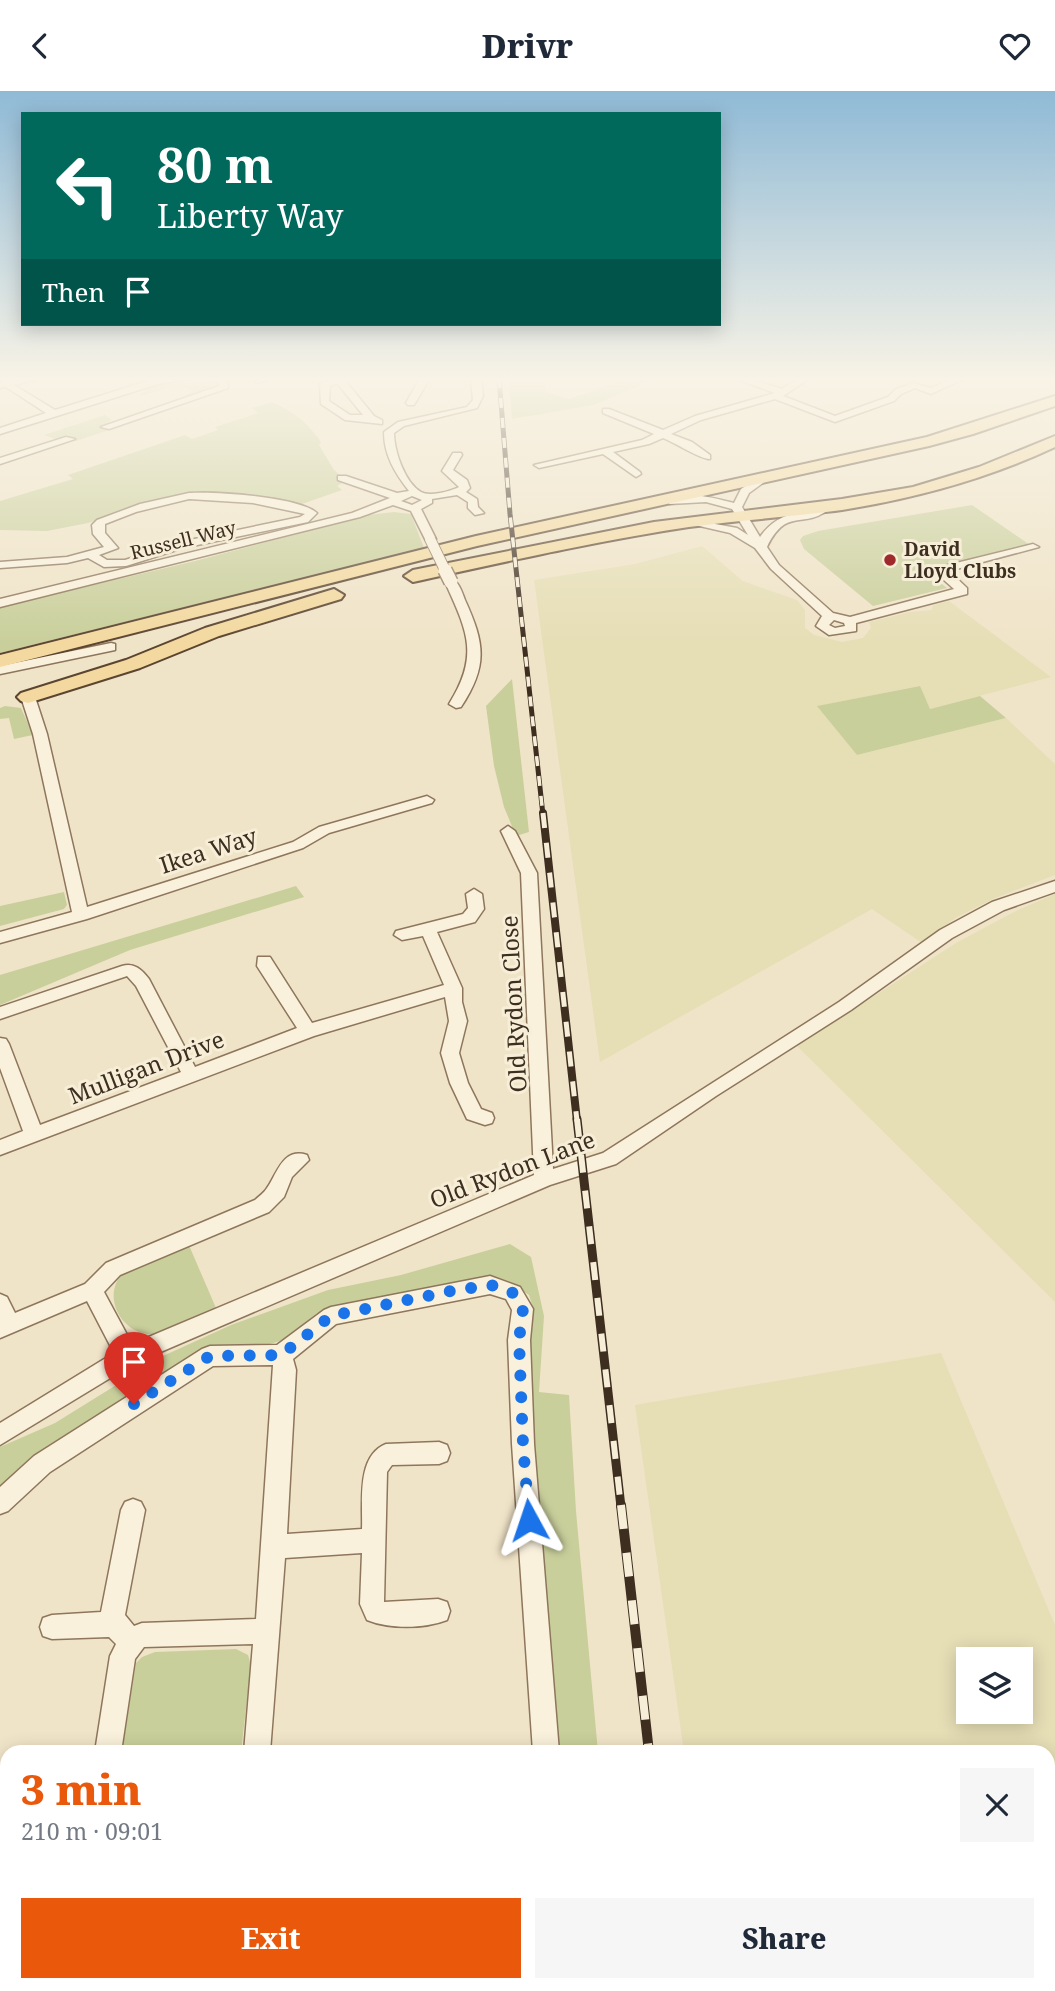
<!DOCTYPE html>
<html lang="en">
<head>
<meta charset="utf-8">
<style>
	:root { --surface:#fff; --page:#f6f6f7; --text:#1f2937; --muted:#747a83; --accent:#ea580c }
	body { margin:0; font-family:"Noto Serif",serif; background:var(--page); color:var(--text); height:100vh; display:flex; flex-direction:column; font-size:26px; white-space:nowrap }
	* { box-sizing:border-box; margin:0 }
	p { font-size:23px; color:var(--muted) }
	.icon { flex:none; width:38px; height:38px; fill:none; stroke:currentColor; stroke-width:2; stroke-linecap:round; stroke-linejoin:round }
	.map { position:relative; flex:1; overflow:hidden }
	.drawer { position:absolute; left:0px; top:1654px; width:1055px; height:247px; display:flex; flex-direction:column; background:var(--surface); border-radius:21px 21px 0 0; box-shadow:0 4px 18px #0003 }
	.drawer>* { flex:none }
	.hud { position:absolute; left:21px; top:21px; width:700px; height:214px; border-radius:0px; box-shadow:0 4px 18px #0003; background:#00695c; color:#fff; overflow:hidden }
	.fabs { position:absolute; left:956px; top:1556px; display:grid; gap:14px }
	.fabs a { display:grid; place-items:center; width:77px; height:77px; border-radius:0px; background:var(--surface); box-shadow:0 4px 18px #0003; font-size:35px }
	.pin { position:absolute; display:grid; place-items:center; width:60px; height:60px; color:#fff; margin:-72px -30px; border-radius:50% 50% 50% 0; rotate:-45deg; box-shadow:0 0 7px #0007 }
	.pin .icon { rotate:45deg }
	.me { position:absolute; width:77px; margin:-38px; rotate:355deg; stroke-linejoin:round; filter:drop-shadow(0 0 5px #0008) }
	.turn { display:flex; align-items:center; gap:24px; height:147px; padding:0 21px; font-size:32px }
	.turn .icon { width:91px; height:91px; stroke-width:2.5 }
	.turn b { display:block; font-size:49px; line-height:60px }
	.then { display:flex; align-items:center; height:66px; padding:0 21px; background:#0003; gap:14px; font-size:26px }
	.round { display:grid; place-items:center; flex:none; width:74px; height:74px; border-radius:0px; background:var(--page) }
	.summary { display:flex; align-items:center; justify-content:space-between; height:119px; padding:0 21px }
	h1 { font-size:42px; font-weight:800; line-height:52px; color:var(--accent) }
	.primary-button { display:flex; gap:14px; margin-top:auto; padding:14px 21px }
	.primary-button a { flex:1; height:80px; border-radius:0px; background:var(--accent); color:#fff; font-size:28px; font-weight:800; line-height:80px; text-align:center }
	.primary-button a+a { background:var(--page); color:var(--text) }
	header { display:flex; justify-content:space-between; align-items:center; height:91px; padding:0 21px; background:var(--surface); font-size:32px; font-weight:800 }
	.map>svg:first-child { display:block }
	.farmland { fill:#e6deb5; fill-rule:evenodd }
	.green { fill:#c9cf9b }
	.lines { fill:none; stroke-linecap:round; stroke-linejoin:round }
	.pedestrian-casing { stroke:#8d765c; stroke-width:4 }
	.minor-casing { stroke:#8d765c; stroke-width:3 }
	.primary-casing { stroke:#5b4430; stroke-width:4 }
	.pedestrian { fill:#faf1dc; fill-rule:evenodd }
	.minor { fill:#faf1dc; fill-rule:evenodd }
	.primary { fill:#f3d9a0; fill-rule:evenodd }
	.rail-far3-casing { stroke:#3d2e20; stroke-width:5 }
	.rail-far2-casing { stroke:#3d2e20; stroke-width:8 }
	.rail-far1-casing { stroke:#3d2e20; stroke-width:9 }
	.rail-casing { stroke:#3d2e20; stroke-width:10 }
	.rail-far3 { stroke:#f7eed8; stroke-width:3.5; stroke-dasharray:10; stroke-linecap:butt }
	.rail-far2 { stroke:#f7eed8; stroke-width:5; stroke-dasharray:15; stroke-linecap:butt }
	.rail-far1 { stroke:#f7eed8; stroke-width:6; stroke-dasharray:18; stroke-linecap:butt }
	.rail { stroke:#f7eed8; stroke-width:8; stroke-dasharray:24; stroke-linecap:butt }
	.minor-bridge-far1-casing { stroke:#8d765c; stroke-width:12; stroke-linecap:butt }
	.minor-bridge-casing { stroke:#8d765c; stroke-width:16; stroke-linecap:butt }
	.minor-bridge-far1 { stroke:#faf1dc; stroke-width:10 }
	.minor-bridge { stroke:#faf1dc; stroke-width:13 }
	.route { stroke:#1a73e8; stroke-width:12; stroke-dasharray:0 21.6 }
	.poi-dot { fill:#9e2a2b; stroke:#f7eed8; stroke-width:2.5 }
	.labels { text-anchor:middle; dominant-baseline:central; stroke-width:6; stroke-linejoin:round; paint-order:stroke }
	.far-street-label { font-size:19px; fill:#3d2e20; stroke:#f7eed8 }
	.far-poi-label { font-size:19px; font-weight:bold; fill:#3d2e20; stroke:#f7eed8; text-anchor:start }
	.street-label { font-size:23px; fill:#3d2e20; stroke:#f7eed8 }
</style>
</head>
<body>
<header><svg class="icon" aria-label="back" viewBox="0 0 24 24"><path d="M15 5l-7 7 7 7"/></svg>Drivr<svg class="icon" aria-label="heart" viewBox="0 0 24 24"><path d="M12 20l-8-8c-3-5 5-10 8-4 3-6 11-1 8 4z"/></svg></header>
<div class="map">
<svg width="1055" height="1900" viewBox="0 0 1055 1900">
	<rect width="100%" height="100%" fill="#f0e4c8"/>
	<g class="farmland">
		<path d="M 702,455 L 743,490 L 797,509 L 805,519 L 805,537 L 814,544 L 842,551 L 863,547 L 871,537 L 869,531 L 910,521 L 932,519 L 933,514 L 949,510 L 1051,586 L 930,618 L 919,595 L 818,615 L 857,664 L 1006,627 L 1055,673 L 1055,784 L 995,807 L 957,826 L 922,852 L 872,818 L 600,971 L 534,489 L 635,473 Z"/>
		<path d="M 1055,803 L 1055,1211 L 797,955 L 956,852 L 1014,821 Z"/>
		<path d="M 941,1262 L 1055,1534 L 1055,1900 L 718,1900 L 717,1894 L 1048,1894 L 1048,1661 L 684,1661 L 635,1314 ZM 1020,1568 L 1020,1620 L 968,1620 L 968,1568 Z"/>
	</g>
	<g class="green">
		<path d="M 508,287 L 545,287 L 545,300 L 569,308 L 629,287 L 657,287 L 594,314 L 512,328 Z"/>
		<path d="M 210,288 L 219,290 L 220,294 L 190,305 L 186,304 L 193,300 L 177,294 L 142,305 L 139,303 L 146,300 L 143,298 L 180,289 Z"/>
		<path d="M 272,311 C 294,321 307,331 321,351 L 319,354 L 334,379 L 341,385 L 337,387 L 344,391 L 337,395 L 342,399 L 302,413 L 194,402 L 88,432 L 47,440 L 0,439 L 0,410 L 73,388 L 68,384 L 185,344 L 192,348 L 218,339 L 215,336 L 258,322 L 252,317 Z"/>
		<path d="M 105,324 L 112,329 L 102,335 L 109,339 L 76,350 L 68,346 L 58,349 L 44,344 Z"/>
		<path d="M 972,414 L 1030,454 L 924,479 L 947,497 L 873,515 L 804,458 L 800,449 L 803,445 L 818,440 Z"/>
		<path d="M 394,421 L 411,423 L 424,457 L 0,562 L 0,516 L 195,470 L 368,424 Z"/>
		<path d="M 512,588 L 529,741 L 516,745 L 504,716 L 494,675 L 486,615 Z"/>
		<path d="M 920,595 L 930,618 L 980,605 L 1006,627 L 857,664 L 817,615 Z"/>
		<path d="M 5,615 L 21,617 L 33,644 L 14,648 L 9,627 L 0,628 L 0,617 Z"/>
		<path d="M 296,795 L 304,806 L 130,859 L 0,914 L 0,884 Z"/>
		<path d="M 64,801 L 67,814 L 64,818 L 0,835 L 0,815 Z"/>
		<path d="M 188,1152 L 216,1217 C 198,1226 176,1240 156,1243 C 123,1247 99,1205 124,1181 C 135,1170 172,1159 188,1152 Z"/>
		<path d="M 510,1153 L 531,1166 L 544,1225 L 539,1301 L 569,1304 L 576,1420 L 598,1661 L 558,1661 L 533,1372 L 529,1248 L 534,1220 L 529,1204 L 509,1191 L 492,1187 L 342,1215 L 317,1222 L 283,1249 L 267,1254 L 213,1256 L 0,1399 L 0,1356 L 55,1332 L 163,1265 L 231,1234 L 328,1199 L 401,1184 Z"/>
		<path d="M 236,1558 L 248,1564 L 251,1574 L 241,1661 L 122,1661 L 136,1572 L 142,1566 L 155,1561 Z"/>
	</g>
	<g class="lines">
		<defs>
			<rect id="pedestrian" x="0" y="1700" width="7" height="18"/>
			<g id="minor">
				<path d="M 0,287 L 11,289 L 42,287 L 14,294 L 55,319 L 157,287 L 191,287 L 158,293 L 0,343 L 0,337 L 46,322 L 6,296 L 0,297 L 0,291 L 3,291 Z"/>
				<path d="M 206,287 L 227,289 L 228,297 L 109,338 L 101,336 L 219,295 L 219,292 Z"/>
				<path d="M 260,287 L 274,287 L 257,292 L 255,290 Z"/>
				<path d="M 333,287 L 343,287 L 374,325 L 382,329 L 382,333 L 345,329 L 321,313 L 320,293 ZM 337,292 L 363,324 L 350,324 L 329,310 L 330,295 Z"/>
				<path d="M 420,287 L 430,287 L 414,314 L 408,314 L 406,312 Z"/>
				<path d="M 471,287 L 481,287 L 483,305 L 477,317 L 404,335 L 394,342 C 394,360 405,392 421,401 C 430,406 451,400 459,396 L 442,380 L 453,362 L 461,362 L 462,364 L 453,379 L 467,389 L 470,397 L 466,401 L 477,408 L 478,416 L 484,422 L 475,424 L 468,417 L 468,411 L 457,404 L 432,408 L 432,412 L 421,418 L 436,448 L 434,450 L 426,450 L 411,420 L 393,414 L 360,426 L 0,516 L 0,508 L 352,422 L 390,407 L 338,389 L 338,385 L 346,385 L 397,402 L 409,400 C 395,382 384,364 384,341 L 398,331 L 467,316 L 473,309 ZM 412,405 L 422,409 L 412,414 L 401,410 Z"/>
				<path d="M 733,287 L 747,287 L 782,298 L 799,287 L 810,287 L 783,305 L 835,325 L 888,306 L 895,299 L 912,292 L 931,297 L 953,287 L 965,287 L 931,303 L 915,297 L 901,303 L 894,310 L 835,331 L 775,308 L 701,329 L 671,343 L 692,351 L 710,364 L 710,368 C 702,369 674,351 663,347 L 649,353 L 613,361 L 640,381 L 641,383 L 636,386 L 603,363 L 539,377 L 534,374 L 642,349 L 654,343 L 603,322 L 603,318 L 609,318 L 663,339 L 695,325 L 775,302 Z"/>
				<path d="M 66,346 L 75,348 L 0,373 L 0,367 Z"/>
				<path d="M 765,382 L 774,384 L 749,402 L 742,416 L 760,446 C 775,424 795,421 820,418 L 825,421 C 801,437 786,417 767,456 L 779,474 L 833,522 L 850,526 L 954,498 L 936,482 L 940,476 L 1033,453 L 1039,456 L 949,480 L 967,497 L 967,503 L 856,532 L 856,540 L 829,544 L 816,535 L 822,525 L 771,478 L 755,457 L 730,442 L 682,431 L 688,428 L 737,437 L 748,444 L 732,418 L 706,411 L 670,413 L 665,410 C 682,398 714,407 734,412 L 741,398 ZM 834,529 L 844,532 L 845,535 L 835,537 L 829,534 Z"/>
				<path d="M 189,402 C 215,400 299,406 317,422 L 308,431 L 183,457 L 126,475 L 104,476 L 88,467 L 67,472 L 0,477 L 0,471 L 67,466 L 104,456 L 93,443 L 92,434 L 97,429 L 140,413 ZM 189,408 L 253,412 L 305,423 L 300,426 L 180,451 L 125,469 L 107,469 L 99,464 L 118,457 L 105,442 L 105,433 L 136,421 Z"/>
				<path d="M 451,487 C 459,491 462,501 465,509 C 485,553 488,575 461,616 L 456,617 L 449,613 C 480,564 467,540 445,491 Z"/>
				<path d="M 111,552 L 115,553 L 115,559 L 0,583 L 0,575 Z"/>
				<path d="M 28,602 L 35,606 L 47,643 L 87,816 L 293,751 L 319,736 L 427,705 L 434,709 L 432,712 L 329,742 L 303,757 L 87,828 L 0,852 L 0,841 L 72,821 L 33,643 L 21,606 Z"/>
				<path d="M 508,735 L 515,740 L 537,782 L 553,1078 L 603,1062 L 839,911 L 940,839 L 992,811 L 1055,790 L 1055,801 L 1004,819 L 952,847 L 851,919 L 716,1005 L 616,1073 L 550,1094 L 135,1272 L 0,1354 L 0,1332 L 114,1262 L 87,1210 L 0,1247 L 0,1203 L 7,1206 L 15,1222 L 85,1193 L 106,1172 L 255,1109 C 259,1105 264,1102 267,1097 C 277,1084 282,1056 307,1064 L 309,1069 L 292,1086 L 284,1106 L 269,1121 L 120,1184 L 104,1201 L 132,1253 L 534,1084 L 521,782 L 501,740 Z"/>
				<path d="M 474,798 L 482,803 L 484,818 L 475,831 L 437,841 L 462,897 L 462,911 L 467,930 L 459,962 L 468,992 L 481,1018 L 492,1022 L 494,1027 L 492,1032 L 485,1034 L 467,1028 L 450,992 L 441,962 L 449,930 L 445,906 L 314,945 L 0,1064 L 0,1049 L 23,1040 L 0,977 L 0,947 L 6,948 L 9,953 L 40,1034 L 181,981 L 136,895 L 127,885 L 0,928 L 0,916 L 122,875 C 134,871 142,879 149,888 L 195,976 L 297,937 L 257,875 L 258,866 L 270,866 L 312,932 L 444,894 L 423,845 L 402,849 L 394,844 L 396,840 L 463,823 L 468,817 L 466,803 Z"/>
				<path d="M 490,1185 L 520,1196 L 533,1218 L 530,1249 L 534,1353 L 559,1661 L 533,1661 L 512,1353 L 508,1249 L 512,1219 L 506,1208 L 490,1203 L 336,1233 L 293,1268 L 296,1279 L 287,1443 L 362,1438 C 363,1411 356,1365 386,1353 L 439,1351 L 447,1354 L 450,1362 L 447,1370 L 439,1373 L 392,1374 L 387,1381 L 384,1511 L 438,1508 L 447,1511 L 450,1520 L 447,1529 C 424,1538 389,1538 367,1529 L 360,1513 L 362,1462 L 285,1467 L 270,1661 L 244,1661 L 253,1553 L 144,1556 L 135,1568 L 121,1661 L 95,1661 L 110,1565 L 116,1553 L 109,1546 L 52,1548 L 43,1545 L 40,1536 L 43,1527 L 52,1524 L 101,1521 L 121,1419 L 125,1411 L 133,1408 L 141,1411 L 145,1419 L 125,1524 L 134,1535 L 142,1532 L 256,1528 L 273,1274 L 213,1275 L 50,1381 L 8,1420 L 0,1423 L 0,1396 L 34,1365 L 202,1258 L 210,1255 L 277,1254 L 324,1219 L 331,1216 Z"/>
				<path d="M 184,1894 L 216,1894 L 213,1900 L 181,1900 Z"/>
				<path d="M 346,1894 L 378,1894 L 375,1900 L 343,1900 Z"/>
				<path d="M 556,1894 L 585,1894 L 587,1900 L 557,1900 Z"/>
			</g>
			<g id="primary">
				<path d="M 1055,305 L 1055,315 L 973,343 L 929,355 L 477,455 L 0,576 L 0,564 L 476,445 L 927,346 Z"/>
				<path d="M 1055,345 L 1055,356 C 987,388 916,407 842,419 C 791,426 740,429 689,436 C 596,450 505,471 413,491 L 404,485 L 413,479 L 654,431 L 842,408 L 913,396 L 979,376 Z"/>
				<path d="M 334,498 L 344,504 L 341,508 L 219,545 L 140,577 L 28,612 L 21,610 L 17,606 L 21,602 L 126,569 L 205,537 Z"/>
			</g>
		</defs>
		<use href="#pedestrian" class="pedestrian-casing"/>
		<use href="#minor" class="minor-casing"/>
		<use href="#primary" class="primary-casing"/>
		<use href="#pedestrian" class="pedestrian"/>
		<use href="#minor" class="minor"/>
		<use href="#primary" class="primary"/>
		<defs>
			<path id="rail-far3" d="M 499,287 L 510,423 L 543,724"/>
			<path id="rail-far2" d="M 543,722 L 577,1030"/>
			<path id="rail-far1" d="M 577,1028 L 621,1416"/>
			<g id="rail">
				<path d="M 621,1414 L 649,1661"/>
				<path d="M 675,1894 L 675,1900"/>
			</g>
		</defs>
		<use href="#rail-far3" class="rail-far3-casing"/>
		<use href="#rail-far2" class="rail-far2-casing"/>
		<use href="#rail-far1" class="rail-far1-casing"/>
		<use href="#rail" class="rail-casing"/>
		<use href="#rail-far3" class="rail-far3"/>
		<use href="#rail-far2" class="rail-far2"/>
		<use href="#rail-far1" class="rail-far1"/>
		<use href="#rail" class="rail"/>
		<defs>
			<path id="minor-bridge-far1" d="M 430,448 L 446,481"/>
			<path id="minor-bridge" d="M 445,479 L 451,491"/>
		</defs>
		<use href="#minor-bridge-far1" class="minor-bridge-far1-casing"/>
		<use href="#minor-bridge" class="minor-bridge-casing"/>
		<use href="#minor-bridge-far1" class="minor-bridge-far1"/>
		<use href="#minor-bridge" class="minor-bridge"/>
	</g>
	<linearGradient id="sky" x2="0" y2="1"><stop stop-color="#8fbad6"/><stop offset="0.52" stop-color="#f8f3e6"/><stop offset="1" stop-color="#f8f3e6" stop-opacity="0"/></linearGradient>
	<rect width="1055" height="553" fill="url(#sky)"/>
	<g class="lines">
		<path class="route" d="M 134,1313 L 210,1265 L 281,1264 L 331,1225 L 451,1200 L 490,1194 L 502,1196 L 513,1202 L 523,1218 L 519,1249 L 523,1353 L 529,1429"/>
	</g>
	<circle class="poi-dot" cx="890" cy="469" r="7"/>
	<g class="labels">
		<g class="far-street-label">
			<text transform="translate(183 449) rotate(-14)">Russell Way</text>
		</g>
		<g class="far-poi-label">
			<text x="904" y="458">David<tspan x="904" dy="22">Lloyd Clubs</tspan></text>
		</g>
		<g class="street-label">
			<text transform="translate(208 759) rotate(-18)">Ikea Way</text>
			<text transform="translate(513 913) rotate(-93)">Old Rydon Close</text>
			<text transform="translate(146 976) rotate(-21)">Mulligan Drive</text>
			<text transform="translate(512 1078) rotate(-21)">Old Rydon Lane</text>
		</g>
	</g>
</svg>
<div class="fabs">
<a><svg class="icon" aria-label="layers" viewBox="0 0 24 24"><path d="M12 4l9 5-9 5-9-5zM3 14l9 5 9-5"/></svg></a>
</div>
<div class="pin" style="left:134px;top:1313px;background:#d93025"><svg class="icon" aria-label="arrive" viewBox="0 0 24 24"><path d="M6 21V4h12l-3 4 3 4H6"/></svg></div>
<svg class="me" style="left:529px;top:1429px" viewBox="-20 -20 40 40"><path d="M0-17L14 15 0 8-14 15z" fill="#1a73e8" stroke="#fff" stroke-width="4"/></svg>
<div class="hud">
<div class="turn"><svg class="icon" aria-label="left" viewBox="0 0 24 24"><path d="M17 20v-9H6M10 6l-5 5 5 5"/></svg><div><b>80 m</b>Liberty Way</div></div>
<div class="then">Then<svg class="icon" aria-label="arrive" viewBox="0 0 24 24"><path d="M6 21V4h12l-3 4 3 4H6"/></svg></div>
</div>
<section class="drawer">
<div class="summary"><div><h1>3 min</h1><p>210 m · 09:01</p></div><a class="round"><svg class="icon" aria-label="close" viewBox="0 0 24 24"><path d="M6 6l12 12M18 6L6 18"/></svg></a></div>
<div class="primary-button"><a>Exit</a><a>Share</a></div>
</section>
</div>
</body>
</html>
